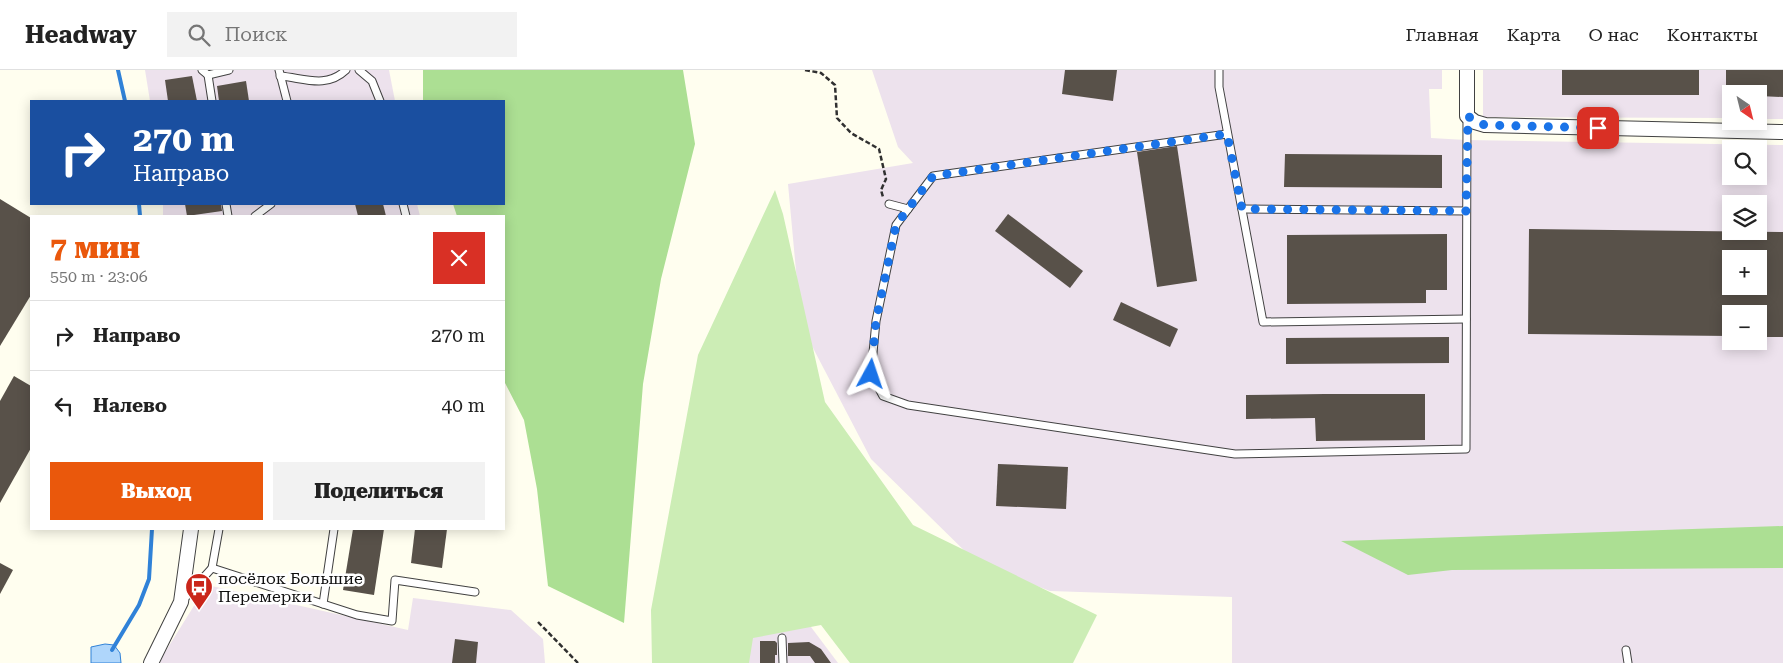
<!DOCTYPE html>
<html lang="ru">
<head>
<meta charset="utf-8">
<style>
	:root { --surface:#fff; --page:#f2f2f2; --text:#222; --muted:#767676; --line:#e0e0e0; --accent:#ea580c }
	body { margin:0; font-family:"Roboto Serif",serif; background:var(--page); color:var(--text); height:100vh; display:flex; flex-direction:column; font-size:19px; white-space:nowrap }
	* { box-sizing:border-box; margin:0 }
	p { font-size:16px; color:var(--muted) }
	.icon { flex:none; width:28px; height:28px; fill:none; stroke:currentColor; stroke-width:2; stroke-linecap:round; stroke-linejoin:round }
	.map { position:relative; flex:1; overflow:hidden }
	.panel { position:absolute; left:30px; top:145px; width:475px; height:315px; display:flex; flex-direction:column; background:var(--surface); border-radius:0px; box-shadow:0 2px 12px #0003 }
	.panel>* { flex:none }
	.hud { position:absolute; left:30px; top:30px; width:475px; height:105px; border-radius:0px; box-shadow:0 2px 12px #0003; background:#1a4fa0; color:#fff; overflow:hidden }
	.needle { width:32px; rotate:145deg }
	.fabs { position:absolute; left:1722px; top:15px; display:grid; gap:10px }
	.fabs a { display:grid; place-items:center; width:45px; height:45px; border-radius:0px; background:var(--surface); box-shadow:0 2px 12px #0003; font-size:25px }
	.pin { position:absolute; display:grid; place-items:center; width:42px; height:42px; color:#fff; margin:-21px; border-radius:10px; box-shadow:0 2px 8px #0006 }
	.me { position:absolute; width:55px; margin:-28px; rotate:5deg; stroke-linejoin:round; filter:drop-shadow(0 0 4px #0008) }
	.turn { display:flex; align-items:center; gap:18px; height:105px; padding:0 20px; font-size:22px }
	.turn .icon { width:65px; height:65px; stroke-width:2.5 }
	.turn b { display:block; font-size:35px; line-height:42px }
	.round { display:grid; place-items:center; flex:none; width:52px; height:52px; border-radius:0px; background:var(--page) }
	.overview { display:flex; align-items:center; justify-content:space-between; height:85px; padding:0 20px }
	h1 { font-size:30px; font-weight:800; line-height:38px; color:var(--accent) }
	.cta { display:flex; gap:10px; margin-top:auto; padding:10px 20px }
	.cta a { flex:1; height:58px; border-radius:0px; background:var(--accent); color:#fff; font-size:20px; font-weight:800; line-height:58px; text-align:center }
	.cta a+a { background:var(--page); color:var(--text) }
	ul { padding:0; list-style:none }
	li { display:flex; align-items:center; gap:15px; height:70px; padding:0 20px; border-top:1px solid var(--line) }
	li div { flex:1 }
	li b { display:block; font-size:19px }
	li em { font-style:normal }
	header { display:flex; align-items:center; gap:30px; box-sizing:border-box; height:70px; padding:0 25px; background:var(--surface); border-bottom:1px solid var(--line) }
	header strong { font-size:24px }
	nav { display:flex; gap:28px; margin-inline-start:auto; font-size:18px }
	.search { width:350px; height:45px; background:var(--page); display:flex; align-items:center; gap:12px; box-sizing:border-box; padding:0 18px; border-radius:0px; color:var(--muted); font-size:19px }
	.map>svg:first-child { display:block }
	.industrial { fill:#ede2ed; fill-rule:evenodd }
	.green { fill:#ccedb5 }
	.forest { fill:#acdf93 }
	.water { fill:#afd6fb; stroke:#3082d8 }
	.lines { fill:none; stroke-linecap:round; stroke-linejoin:round }
	.stream { stroke:#3082d8; stroke-width:4 }
	.building { fill:#585149; fill-rule:evenodd }
	.lane-casing { stroke:#414141; stroke-width:9 }
	.street-casing { stroke:#414141; stroke-width:16 }
	.path { stroke:#303030; stroke-width:2.5; stroke-dasharray:5 2.5; stroke-linecap:butt }
	.lane { stroke:#fff; stroke-width:7 }
	.street { stroke:#fff; stroke-width:14 }
	.route { stroke:#1a73e8; stroke-width:9; stroke-dasharray:0 16.2 }
	.labels { text-anchor:middle; dominant-baseline:central; stroke-width:5; stroke-linejoin:round; paint-order:stroke }
	.poi-label { font-size:16px; fill:#0e0e0e; stroke:#fff; text-anchor:start }
</style>
</head>
<body>
<header>
<strong>Headway</strong>
<div class="search"><svg class="icon" aria-label="search" viewBox="0 0 24 24"><circle cx="10" cy="10" r="6"/><path d="M15 15l6 6"/></svg>Поиск</div>
<nav><a>Главная</a><a>Карта</a><a>О нас</a><a>Контакты</a></nav>
</header>
<div class="map">
<svg width="1783" height="593" viewBox="0 0 1783 593">
	<rect width="100%" height="100%" fill="#fffeef"/>
	<g class="industrial">
		<path d="M 145,0 L 389,0 L 395,31 L 150,31 Z"/>
		<path d="M 872,0 L 1442,0 L 1442,19 L 1429,19 L 1431,68 L 1466,70 L 1783,75 L 1783,593 L 1232,593 L 1232,527 L 1050,521 L 978,494 L 871,389 L 801,255 L 788,114 L 913,93 L 898,77 ZM 1731,79 L 1759,79 L 1759,106 L 1731,106 ZM 1731,134 L 1759,134 L 1759,161 L 1731,161 ZM 1731,189 L 1759,189 L 1759,216 L 1731,216 ZM 1731,244 L 1759,244 L 1759,271 L 1731,271 Z"/>
		<path d="M 1483,0 L 1783,0 L 1783,49 L 1759,49 L 1759,24 L 1731,24 L 1731,48 L 1483,47 Z"/>
		<path d="M 163,134 L 417,134 L 420,146 L 163,146 Z"/>
		<path d="M 207,515 L 408,560 L 413,528 L 511,540 L 543,569 L 545,593 L 160,593 L 162,587 Z"/>
		<path d="M 751,556 L 811,557 L 838,593 L 733,593 Z"/>
	</g>
	<path class="green" d="M 775,120 L 783,144 L 825,332 L 913,455 L 1097,545 L 1073,593 L 850,593 L 821,555 L 753,568 L 749,593 L 652,593 L 651,540 L 698,285 Z"/>
	<g class="forest">
		<path d="M 423,0 L 683,0 L 695,74 L 661,209 L 643,314 L 624,553 L 548,516 L 537,419 L 524,350 L 504,311 L 504,146 L 457,146 L 453,134 L 504,134 L 504,31 L 423,31 Z"/>
		<path d="M 1783,456 L 1783,498 L 1452,500 L 1408,505 L 1341,471 Z"/>
	</g>
	<path class="water" d="M 105,574 L 114,575 L 120,583 L 121,593 L 91,593 L 91,577 Z"/>
	<g class="lines">
		<g class="stream">
			<path d="M 118,0 L 125,31"/>
			<path d="M 139,134 L 140,146"/>
			<path d="M 112,580 L 139,535 L 149,509 L 152,459"/>
		</g>
	</g>
	<g class="building">
		<path d="M 1065,0 L 1117,0 L 1113,31 L 1062,24 Z"/>
		<rect x="1562" y="0" width="137" height="25"/>
		<path d="M 1726,0 L 1783,0 L 1783,27 L 1759,26 L 1759,24 L 1726,24 Z"/>
		<path d="M 192,6 L 197,31 L 168,31 L 165,10 Z"/>
		<path d="M 246,11 L 249,31 L 219,31 L 217,16 Z"/>
		<path d="M 1177,76 L 1197,211 L 1157,217 L 1137,82 Z"/>
		<path d="M 1285,84 L 1442,85 L 1442,118 L 1284,117 Z"/>
		<path d="M 0,129 L 31,148 L 31,225 L 0,276 Z"/>
		<path d="M 185,134 L 221,134 L 222,141 L 187,146 Z"/>
		<path d="M 355,134 L 383,134 L 386,146 L 358,146 Z"/>
		<path d="M 1008,144 L 1083,201 L 1070,218 L 995,161 Z"/>
		<path d="M 1529,159 L 1783,162 L 1783,267 L 1759,267 L 1759,244 L 1731,244 L 1731,266 L 1528,264 ZM 1731,189 L 1759,189 L 1759,216 L 1731,216 Z"/>
		<path d="M 1447,164 L 1447,220 L 1426,220 L 1426,233 L 1287,234 L 1287,165 Z"/>
		<path d="M 1121,232 L 1178,259 L 1170,277 L 1113,250 Z"/>
		<path d="M 1449,267 L 1449,293 L 1286,294 L 1286,268 Z"/>
		<path d="M 14,306 L 31,316 L 31,378 L 0,433 L 0,331 Z"/>
		<path d="M 1325,324 L 1425,324 L 1425,370 L 1316,371 L 1315,348 L 1246,349 L 1246,325 Z"/>
		<path d="M 998,394 L 1068,397 L 1066,439 L 996,436 Z"/>
		<path d="M 353,459 L 384,459 L 374,525 L 343,520 Z"/>
		<path d="M 415,459 L 447,459 L 442,498 L 411,493 Z"/>
		<path d="M 0,493 L 13,500 L 0,524 Z"/>
		<path d="M 455,569 L 478,572 L 476,593 L 452,593 Z"/>
		<path d="M 760,571 L 775,571 L 777,573 L 777,585 L 775,585 L 775,593 L 760,593 Z"/>
		<path d="M 809,572 L 821,579 L 831,593 L 815,593 L 810,586 L 788,586 L 788,573 Z"/>
	</g>
	<g class="lines">
		<defs>
			<g id="lane">
				<path d="M 202,0 L 208,5 L 229,0"/>
				<path d="M 279,0 L 287,31"/>
				<path d="M 359,0 L 372,11 L 380,31"/>
				<path d="M 1219,0 L 1219,17 L 1263,252 L 1466,249"/>
				<path d="M 208,5 L 212,31"/>
				<path d="M 280,6 C 304,8 326,19 346,0"/>
				<path d="M 1227,64 L 933,106 L 896,155 L 876,251 L 871,304 L 883,326 L 908,335 L 1235,384 L 1466,379 L 1467,46"/>
				<path d="M 226,134 L 228,146"/>
				<path d="M 403,134 L 406,146"/>
				<path d="M 889,134 L 908,139"/>
				<path d="M 1242,139 L 1466,141"/>
				<path d="M 255,146 L 271,134"/>
				<path d="M 212,498 L 219,459"/>
				<path d="M 183,530 L 212,498 L 357,545 L 392,551 L 395,510 L 475,522"/>
				<path d="M 323,534 L 334,459"/>
				<path d="M 782,568 L 783,593"/>
				<path d="M 1626,580 L 1628,593"/>
			</g>
			<g id="street">
				<path d="M 1467,0 L 1467,46 L 1475,52 L 1485,55 L 1783,62"/>
				<path d="M 151,593 L 181,532 L 191,459"/>
			</g>
		</defs>
		<use href="#lane" class="lane-casing"/>
		<use href="#street" class="street-casing"/>
		<g class="path">
			<path d="M 805,0 L 821,3 L 835,15 L 837,48 L 851,63 L 879,79 L 886,109 L 881,120 L 883,127"/>
			<path d="M 538,552 L 578,593"/>
		</g>
		<use href="#lane" class="lane"/>
		<use href="#street" class="street"/>
	</g>
	<g class="lines">
		<path class="route" d="M 871,304 L 876,251 L 896,155 L 933,106 L 1227,64 L 1242,139 L 1466,141 L 1468,46 L 1475,52 L 1485,55 L 1598,58"/>
	</g>
	<defs>
		<symbol id="bus-pin" viewBox="-11 -11 22 30"><path d="M0 17L-7.5 6A9.5 9.5 0 1 1 7.5 6Z" fill="#ca261a" stroke="#fff"/><path d="M-5-6H5V4H4V6H2V4H-2V6H-4V4H-5ZM-3.5-4V0h7V-4ZM-3.5 1.2v1.5H-2V1.2ZM2 1.2v1.5H3.5V1.2Z" fill="#fff"/></symbol>
	</defs>
	<g fill-rule="evenodd">
		<use href="#bus-pin" x="183" y="501" width="32" height="43"/>
	</g>
	<g class="labels">
		<g class="poi-label">
			<text x="218" y="508">посёлок Большие<tspan x="218" dy="18">Перемерки</tspan></text>
		</g>
	</g>
</svg>
<div class="fabs">
<a><svg class="needle" viewBox="-14 -14 28 28"><path d="M0-13l5 13h-10z" fill="#e53935"/><path d="M0 13l5-13h-10z" fill="#767676"/></svg></a>
<a><svg class="icon" aria-label="search" viewBox="0 0 24 24"><circle cx="10" cy="10" r="6"/><path d="M15 15l6 6"/></svg></a>
<a><svg class="icon" aria-label="layers" viewBox="0 0 24 24"><path d="M12 4l9 5-9 5-9-5zM3 14l9 5 9-5"/></svg></a>
<a>+</a>
<a>−</a>
</div>
<div class="pin" style="left:1598px;top:58px;background:#d93025"><svg class="icon" aria-label="arrive" viewBox="0 0 24 24"><path d="M6 21V4h12l-3 4 3 4H6"/></svg></div>
<svg class="me" style="left:871px;top:304px" viewBox="-20 -20 40 40"><path d="M0-17L14 15 0 8-14 15z" fill="#1a73e8" stroke="#fff" stroke-width="4"/></svg>
<div class="hud">
<div class="turn"><svg class="icon" aria-label="right" viewBox="0 0 24 24"><path d="M7 20v-9h11M14 6l5 5-5 5"/></svg><div><b>270 m</b>Направо</div></div>
</div>
<section class="panel">
<div class="overview"><div><h1>7 мин</h1><p>550 m · 23:06</p></div><a class="round" style="background:#d93025;color:#fff"><svg class="icon" aria-label="close" viewBox="0 0 24 24"><path d="M6 6l12 12M18 6L6 18"/></svg></a></div>
<ul>
<li><svg class="icon" aria-label="right" viewBox="0 0 24 24"><path d="M7 20v-9h11M14 6l5 5-5 5"/></svg><div><b>Направо</b></div><em>270 m</em></li>
<li><svg class="icon" aria-label="left" viewBox="0 0 24 24"><path d="M17 20v-9H6M10 6l-5 5 5 5"/></svg><div><b>Налево</b></div><em>40 m</em></li>
</ul>
<div class="cta"><a>Выход</a><a>Поделиться</a></div>
</section>
</div>
</body>
</html>
